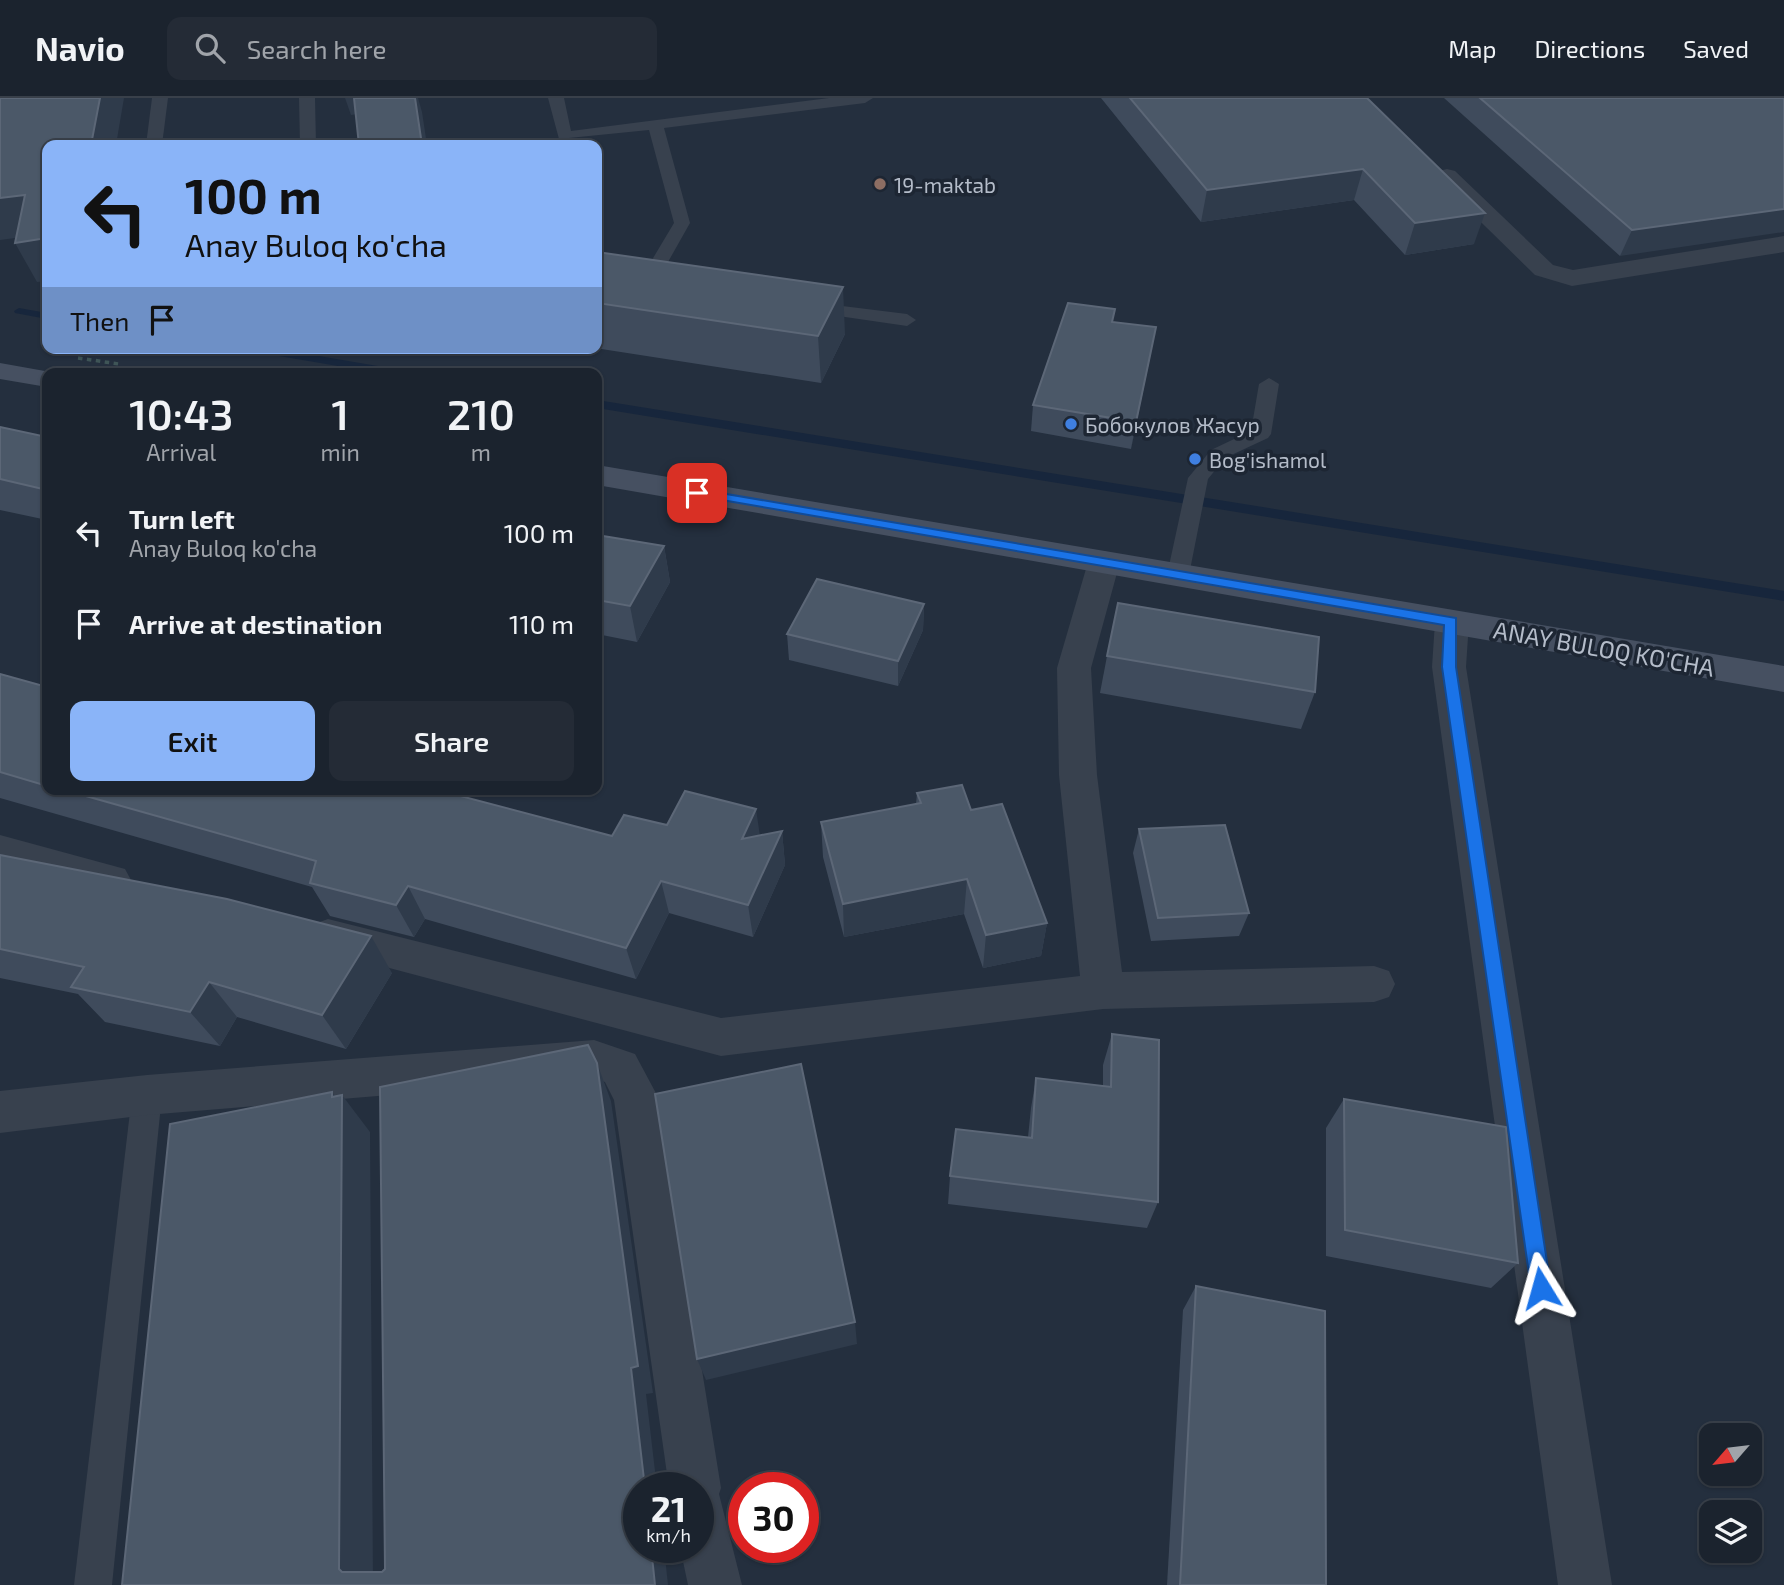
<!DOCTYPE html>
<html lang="en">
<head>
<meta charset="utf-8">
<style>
	:root { --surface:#1b232e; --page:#242b36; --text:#f1f3f6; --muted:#a0a4aa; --line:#39404a; --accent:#8ab4f8 }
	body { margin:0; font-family:"Exo 2",sans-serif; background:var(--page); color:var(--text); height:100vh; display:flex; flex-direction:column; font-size:26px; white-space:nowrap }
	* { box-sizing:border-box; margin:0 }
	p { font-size:23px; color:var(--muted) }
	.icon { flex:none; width:38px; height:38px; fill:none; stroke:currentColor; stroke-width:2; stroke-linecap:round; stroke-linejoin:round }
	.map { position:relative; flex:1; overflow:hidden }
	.drawer { position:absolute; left:42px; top:270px; width:560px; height:427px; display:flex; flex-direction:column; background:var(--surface); border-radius:14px; box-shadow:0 2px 5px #0004,0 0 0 2px var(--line) }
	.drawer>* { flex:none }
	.top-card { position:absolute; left:42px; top:42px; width:560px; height:214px; border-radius:14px; box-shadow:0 2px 5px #0004,0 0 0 2px var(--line); background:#8ab4f8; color:#111; overflow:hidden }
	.needle { width:46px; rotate:242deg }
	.buttons { position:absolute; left:1699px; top:1325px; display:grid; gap:14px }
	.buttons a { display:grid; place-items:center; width:63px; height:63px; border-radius:14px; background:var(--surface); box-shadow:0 2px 5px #0004,0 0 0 2px var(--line); font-size:35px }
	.speed { position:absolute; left:623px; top:1374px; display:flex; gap:14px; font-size:35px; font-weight:700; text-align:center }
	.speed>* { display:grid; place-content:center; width:91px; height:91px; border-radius:50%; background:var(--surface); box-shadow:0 2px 5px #0004,0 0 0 2px var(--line); line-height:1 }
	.speed small { font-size:18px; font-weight:400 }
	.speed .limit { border:10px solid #d22; background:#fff; color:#111 }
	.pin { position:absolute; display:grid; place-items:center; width:60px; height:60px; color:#fff; margin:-30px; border-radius:14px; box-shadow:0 4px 10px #0006 }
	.me { position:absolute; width:77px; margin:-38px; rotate:352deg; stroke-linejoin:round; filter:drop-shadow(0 0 5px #0008) }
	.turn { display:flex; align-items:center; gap:24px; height:147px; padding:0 28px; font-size:32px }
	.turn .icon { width:91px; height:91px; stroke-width:2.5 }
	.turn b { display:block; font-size:49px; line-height:60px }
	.then { display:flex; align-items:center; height:66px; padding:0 28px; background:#0003; gap:14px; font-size:26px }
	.eta { display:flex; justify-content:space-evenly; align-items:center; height:119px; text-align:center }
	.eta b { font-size:42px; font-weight:600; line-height:49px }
	.action { display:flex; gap:14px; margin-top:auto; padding:14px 28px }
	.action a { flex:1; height:80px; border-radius:14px; background:var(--accent); color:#111; font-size:28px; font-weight:600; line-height:80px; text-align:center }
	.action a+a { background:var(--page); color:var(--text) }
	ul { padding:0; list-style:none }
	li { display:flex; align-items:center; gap:21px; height:91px; padding:0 28px }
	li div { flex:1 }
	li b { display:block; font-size:26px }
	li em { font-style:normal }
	header { display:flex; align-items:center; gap:42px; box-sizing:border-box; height:98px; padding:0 35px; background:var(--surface); border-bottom:2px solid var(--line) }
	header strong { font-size:33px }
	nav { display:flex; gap:38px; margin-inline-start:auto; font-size:24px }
	.search { width:490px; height:63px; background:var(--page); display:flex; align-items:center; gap:18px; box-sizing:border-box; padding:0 24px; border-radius:14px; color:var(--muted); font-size:26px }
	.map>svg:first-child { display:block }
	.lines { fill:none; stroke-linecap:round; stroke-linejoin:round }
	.stream { fill:#17263c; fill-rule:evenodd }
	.path { stroke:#3f5557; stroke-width:3.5; stroke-dasharray:4.5 4.5; stroke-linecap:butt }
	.lane { fill:#38414e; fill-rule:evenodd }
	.street { fill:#38414e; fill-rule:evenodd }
	.secondary { fill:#465061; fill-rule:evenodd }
	.wall { fill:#3f4b5c }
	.shaded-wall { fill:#2f3b4b }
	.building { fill:#4b5868; stroke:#5c6777; stroke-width:2 }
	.route { fill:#1a73e8; stroke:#114b97; stroke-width:2 }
	.education-dot { fill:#8d6e63; stroke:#1d2633; stroke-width:2.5 }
	.shop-dot { fill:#3f7fe0; stroke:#1d2633; stroke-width:2.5 }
	.labels { text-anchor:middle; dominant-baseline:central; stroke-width:7; stroke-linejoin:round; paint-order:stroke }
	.far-poi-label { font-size:21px; fill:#b4bcc9; stroke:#1d2633; text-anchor:start }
	.street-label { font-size:24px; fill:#b4bcc9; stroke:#1d2633 }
</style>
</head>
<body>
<header>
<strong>Navio</strong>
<div class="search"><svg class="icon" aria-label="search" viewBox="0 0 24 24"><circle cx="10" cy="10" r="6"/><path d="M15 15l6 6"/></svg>Search here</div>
<nav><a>Map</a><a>Directions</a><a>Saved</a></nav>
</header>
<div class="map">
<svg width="1784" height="1487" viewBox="0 0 1784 1487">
	<rect width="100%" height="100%" fill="#242f3e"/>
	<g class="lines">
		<g class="stream">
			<path d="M 19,210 L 47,215 L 47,221 L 15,215 L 14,213 Z"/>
			<path d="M 245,250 L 272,250 L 401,272 L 407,275 L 379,275 L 250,253 Z"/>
			<path d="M 597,302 L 1784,493 L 1784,503 L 597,310 Z"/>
		</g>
		<path class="path" d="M 78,260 L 119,266"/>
		<g class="lane">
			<path d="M 152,0 L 168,0 L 162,47 L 146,47 Z"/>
			<path d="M 299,0 L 315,0 L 316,47 L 300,47 Z"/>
			<path d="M 548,0 L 564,0 L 571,33 L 829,0 L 873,0 L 865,5 L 664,30 L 690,125 L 655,187 L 646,192 L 637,187 L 674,125 L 649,32 L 559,41 Z"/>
			<path d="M 810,204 L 907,216 L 916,222 L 907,228 L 804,213 L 801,209 Z"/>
			<path d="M 1269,280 L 1279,286 L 1271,336 L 1268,340 L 1225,360 L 1208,381 L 1189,477 L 1186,482 L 1178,485 L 1170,482 L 1167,477 L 1188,380 L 1211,352 L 1251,333 L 1259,286 Z"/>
			<path d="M 147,983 L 158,987 L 162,997 L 112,1487 L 74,1487 L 132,997 L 136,987 Z"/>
		</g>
		<g class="street">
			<path d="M 1447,71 L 1455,73 L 1553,167 L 1573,172 L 1784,138 L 1784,154 L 1572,188 L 1535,177 L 1439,83 L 1435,78 L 1439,73 Z"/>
			<path d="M 1104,453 L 1115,456 L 1120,464 L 1091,570 L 1097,677 L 1122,874 L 1374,868 L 1389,873 L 1395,886 L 1389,899 L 1374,904 L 1103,911 L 721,958 L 314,850 L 308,838 L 314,826 L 328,821 L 721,920 L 1080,878 L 1059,677 L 1057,570 L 1088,464 L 1093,456 Z"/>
			<path d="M 1452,512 L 1464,516 L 1469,524 L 1466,569 L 1612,1487 L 1558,1487 L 1432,569 L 1435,524 L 1440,516 Z"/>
			<path d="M 0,737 L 125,771 L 131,782 L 125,793 L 111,798 L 0,769 Z"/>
			<path d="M 594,942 L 635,956 L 658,999 L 721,1390 L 719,1396 L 742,1487 L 688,1487 L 680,1449 L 698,1449 L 698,1390 L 669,1390 L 614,1002 L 605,984 L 594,980 L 147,1017 L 0,1035 L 0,993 L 147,977 Z"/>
		</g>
		<g class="secondary">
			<path d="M 0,265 L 56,275 L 47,275 L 47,289 L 0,281 Z"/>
			<path d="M 597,367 L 1784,568 L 1784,594 L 597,387 Z"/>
		</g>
	</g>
	<g class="wall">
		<path d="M 1101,0 L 1367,0 L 1474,146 L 1405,157 L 1354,102 L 1201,124 Z"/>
		<path d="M 1444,0 L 1784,0 L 1620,158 Z"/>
		<path d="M 597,154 L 845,236 L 821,285 L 595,250 L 597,250 Z"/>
		<path d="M 1113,224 L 1151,255 L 1131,351 L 1031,333 L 1033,307 Z"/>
		<path d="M 0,329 L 47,339 L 47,422 L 0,412 Z"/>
		<path d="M 597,437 L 664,448 L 670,484 L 637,544 L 597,536 Z"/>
		<path d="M 924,506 L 923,532 L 898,588 L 789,562 L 787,536 Z"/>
		<path d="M 1107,558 L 1315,594 L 1301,631 L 1100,595 Z"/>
		<path d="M 0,576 L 47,589 L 47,691 L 434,691 L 612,738 L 667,727 L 760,737 L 782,733 L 785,767 L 753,839 L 669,815 L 636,881 L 425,821 L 414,839 L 330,818 L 312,789 L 0,700 Z"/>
		<path d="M 917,695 L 971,712 L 1047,825 L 1041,858 L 983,870 L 964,816 L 844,839 L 823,759 L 821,724 L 916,706 Z"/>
		<path d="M 1139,731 L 1249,815 L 1239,838 L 1151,843 L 1133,755 Z"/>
		<path d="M 0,757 L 392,875 L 346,951 L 237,919 L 220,948 L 105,924 L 78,896 L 0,880 Z"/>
		<path d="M 1112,936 L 1158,1104 L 1147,1130 L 948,1106 L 950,1078 L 1028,1039 L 1031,1010 L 1036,980 L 1103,988 L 1103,967 Z"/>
		<path d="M 1344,1001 L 1518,1165 L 1491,1190 L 1326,1158 L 1326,1030 Z"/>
		<path d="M 1196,1188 L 1326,1487 L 1167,1487 L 1183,1212 Z"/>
	</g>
	<g class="shaded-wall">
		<path d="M 100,0 L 124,0 L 116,47 L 91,47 Z"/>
		<path d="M 345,0 L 360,0 L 365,15 L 351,17 Z"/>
		<path d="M 415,0 L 418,0 L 422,14 L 427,47 L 422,47 Z"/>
		<path d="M 1363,71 L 1354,102 L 1201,124 L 1207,92 Z"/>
		<path d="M 25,97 L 45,136 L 0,142 L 0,100 Z"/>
		<path d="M 1784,111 L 1784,134 L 1620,158 L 1632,132 Z"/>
		<path d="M 1485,115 L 1474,146 L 1405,157 L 1415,125 Z"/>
		<path d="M 47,140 L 47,183 L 37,184 L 15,145 Z"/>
		<path d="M 843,189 L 845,236 L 821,285 L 818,238 Z"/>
		<path d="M 1156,229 L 1151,255 L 1131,351 L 1136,324 Z"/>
		<path d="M 664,448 L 670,484 L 637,544 L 630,508 Z"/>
		<path d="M 924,506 L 923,532 L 898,588 L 898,563 Z"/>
		<path d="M 756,711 L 761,745 L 742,741 Z"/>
		<path d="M 782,733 L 785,767 L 753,839 L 748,807 Z"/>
		<path d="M 967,781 L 964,816 L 844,839 L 843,806 Z"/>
		<path d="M 661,783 L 669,815 L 636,881 L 626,850 Z"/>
		<path d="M 408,788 L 425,821 L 414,839 L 396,807 Z"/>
		<path d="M 1047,825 L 1041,858 L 983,870 L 986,837 Z"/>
		<path d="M 371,838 L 392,875 L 346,951 L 322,917 Z"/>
		<path d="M 209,884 L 237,919 L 220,948 L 190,914 Z"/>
		<path d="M 597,965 L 611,1003 L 653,1295 L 646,1296 L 657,1390 L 645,1390 Z"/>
		<path d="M 332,994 L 342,1007 L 342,997 L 370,1034 L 373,1487 L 342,1474 L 339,1471 Z"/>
		<path d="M 855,1224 L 857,1246 L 706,1282 L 697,1261 Z"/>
		<path d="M 651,1449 L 664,1449 L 668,1487 L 655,1487 Z"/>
	</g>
	<g class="building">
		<path d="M 0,0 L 100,0 L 91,47 L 47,47 L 47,140 L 15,145 L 25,97 L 0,100 Z"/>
		<path d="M 354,0 L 415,0 L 422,47 L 359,47 Z"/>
		<path d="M 1130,0 L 1367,0 L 1485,115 L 1415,125 L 1363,71 L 1207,92 Z"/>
		<path d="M 1480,0 L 1784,0 L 1784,111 L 1632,132 Z"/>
		<path d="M 597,154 L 843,189 L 818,238 L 597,205 Z"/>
		<path d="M 1068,205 L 1115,211 L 1112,224 L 1156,229 L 1136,324 L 1033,307 Z"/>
		<path d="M 0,329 L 47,339 L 47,392 L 0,381 Z"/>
		<path d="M 597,437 L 664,448 L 630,508 L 597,502 Z"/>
		<path d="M 817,481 L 924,506 L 898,563 L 787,536 Z"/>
		<path d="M 1118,505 L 1319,539 L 1315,594 L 1107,558 Z"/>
		<path d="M 0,576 L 47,589 L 47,688 L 0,674 Z"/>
		<path d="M 962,687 L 971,712 L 1002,706 L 1047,825 L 986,837 L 967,781 L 843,806 L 821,724 L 921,705 L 917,695 Z"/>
		<path d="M 61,691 L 434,691 L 612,738 L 624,717 L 667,727 L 685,693 L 756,711 L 742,741 L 782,733 L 748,807 L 661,783 L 626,850 L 408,788 L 396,807 L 310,785 L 316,763 Z"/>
		<path d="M 1225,727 L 1249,815 L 1158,820 L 1139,731 Z"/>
		<path d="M 0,757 L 227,801 L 371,838 L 322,917 L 209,884 L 190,914 L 71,889 L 84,869 L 0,851 Z"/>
		<path d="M 1112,936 L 1159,942 L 1158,1104 L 950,1078 L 956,1031 L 1032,1040 L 1036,980 L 1111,989 Z"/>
		<path d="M 588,947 L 597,965 L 638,1268 L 631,1270 L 645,1390 L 639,1390 L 639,1449 L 651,1449 L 655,1487 L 122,1487 L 170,1026 L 332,994 L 332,999 L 342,997 L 339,1471 L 342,1474 L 382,1474 L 385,1471 L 380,989 Z"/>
		<path d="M 801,966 L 855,1224 L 697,1261 L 655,996 Z"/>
		<path d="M 1344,1001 L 1506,1029 L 1518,1165 L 1345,1132 Z"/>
		<path d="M 1196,1188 L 1325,1213 L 1326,1487 L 1180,1487 Z"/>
	</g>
	<path class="route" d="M 697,391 L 1456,520 L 1456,569 L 1551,1190 L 1548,1197 L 1541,1200 L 1534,1197 L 1531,1190 L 1442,569 L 1444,527 L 693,397 L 691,395 Z"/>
	<circle class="education-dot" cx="880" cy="86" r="7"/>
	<g class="shop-dot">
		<circle cx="1071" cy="326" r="7"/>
		<circle cx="1195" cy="361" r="7"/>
	</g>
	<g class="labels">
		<g class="far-poi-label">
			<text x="894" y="86">19-maktab</text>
			<text x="1085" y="326">Бобокулов Жасур</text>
			<text x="1209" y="361">Bog'ishamol</text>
		</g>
		<g class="street-label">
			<text transform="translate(1604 550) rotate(10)">ANAY BULOQ KO'CHA</text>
		</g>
	</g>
</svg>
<div class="buttons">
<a><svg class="needle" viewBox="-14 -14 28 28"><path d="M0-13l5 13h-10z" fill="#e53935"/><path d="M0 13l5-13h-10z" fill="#a0a4aa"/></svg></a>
<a><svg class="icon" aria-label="layers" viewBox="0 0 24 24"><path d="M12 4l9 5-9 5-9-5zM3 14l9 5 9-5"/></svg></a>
</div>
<div class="speed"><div>21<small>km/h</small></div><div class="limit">30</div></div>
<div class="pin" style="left:697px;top:395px;background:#d93025"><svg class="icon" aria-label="arrive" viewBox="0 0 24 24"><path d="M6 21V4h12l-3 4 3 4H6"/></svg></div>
<svg class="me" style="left:1541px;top:1190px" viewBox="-20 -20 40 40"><path d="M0-17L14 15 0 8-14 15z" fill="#1a73e8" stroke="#fff" stroke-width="4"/></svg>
<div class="top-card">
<div class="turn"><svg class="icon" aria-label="left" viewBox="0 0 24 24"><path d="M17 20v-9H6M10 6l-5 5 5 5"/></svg><div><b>100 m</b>Anay Buloq ko'cha</div></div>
<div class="then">Then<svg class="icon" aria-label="arrive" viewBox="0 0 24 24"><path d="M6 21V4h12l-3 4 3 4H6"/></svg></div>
</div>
<section class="drawer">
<div class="eta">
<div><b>10:43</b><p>Arrival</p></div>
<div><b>1</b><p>min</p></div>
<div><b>210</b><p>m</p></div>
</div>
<ul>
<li><svg class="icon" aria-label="left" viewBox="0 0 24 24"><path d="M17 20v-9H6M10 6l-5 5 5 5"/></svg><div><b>Turn left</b><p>Anay Buloq ko'cha</p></div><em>100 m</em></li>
<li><svg class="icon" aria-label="arrive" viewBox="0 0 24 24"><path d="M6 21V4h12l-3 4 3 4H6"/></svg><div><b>Arrive at destination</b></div><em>110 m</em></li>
</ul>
<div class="action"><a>Exit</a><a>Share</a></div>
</section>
</div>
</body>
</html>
